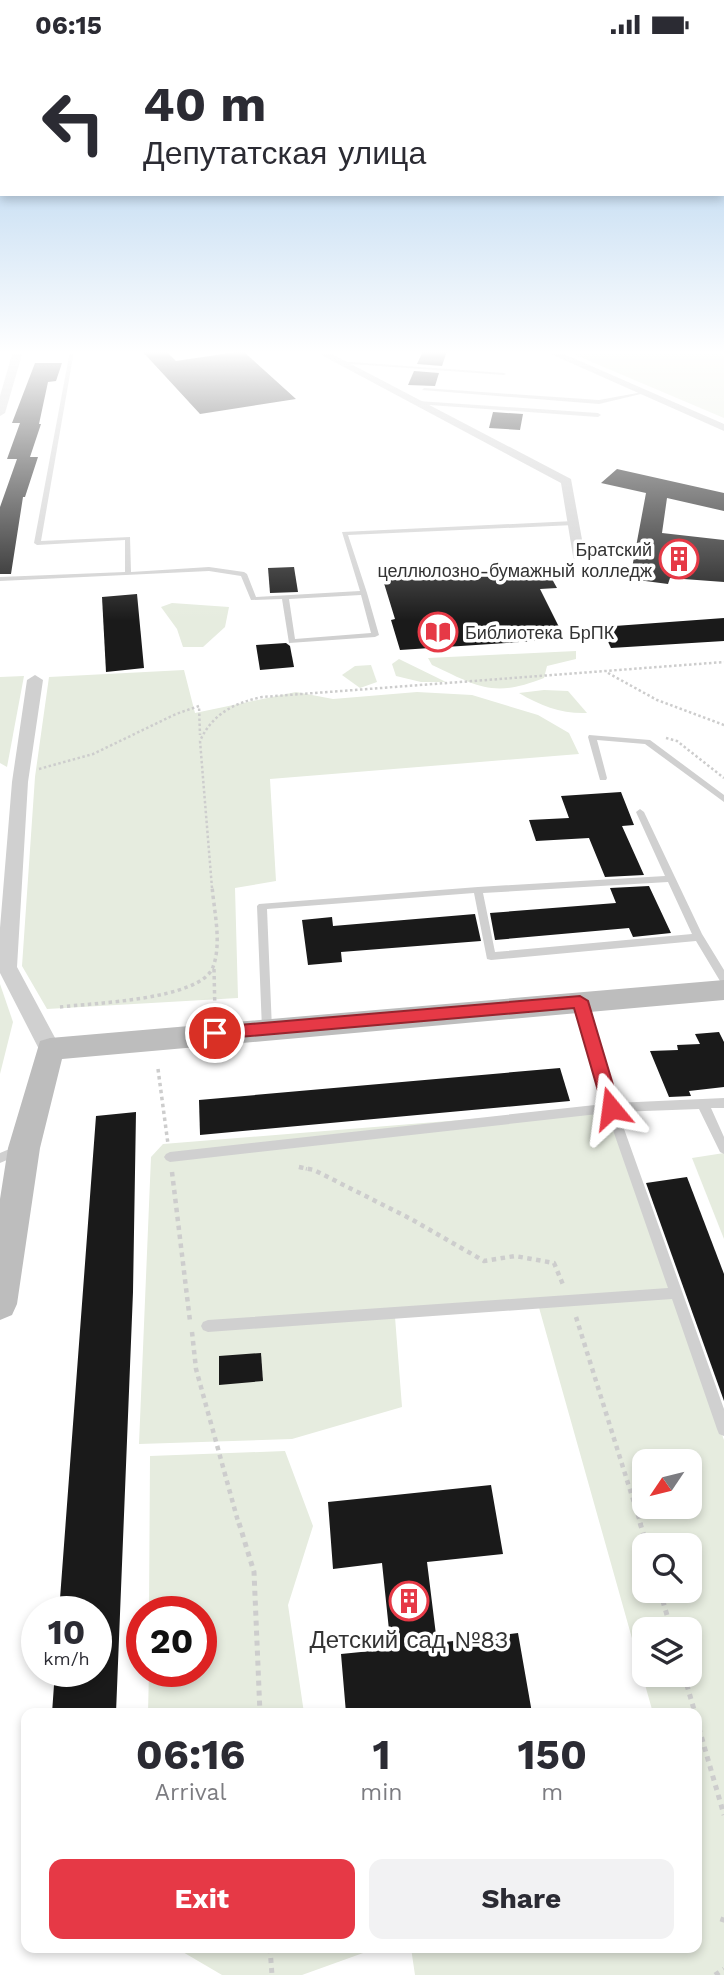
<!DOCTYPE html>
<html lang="en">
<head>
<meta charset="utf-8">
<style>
	:root { --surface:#fff; --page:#f2f2f3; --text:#2b2b33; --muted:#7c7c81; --accent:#e63946 }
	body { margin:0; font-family:"Work Sans",sans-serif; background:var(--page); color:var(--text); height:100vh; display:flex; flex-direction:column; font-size:26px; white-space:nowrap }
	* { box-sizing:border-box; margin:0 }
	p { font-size:23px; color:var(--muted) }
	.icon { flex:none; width:38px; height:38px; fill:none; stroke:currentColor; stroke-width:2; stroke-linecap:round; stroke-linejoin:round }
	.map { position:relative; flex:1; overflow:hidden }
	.drawer { position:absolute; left:21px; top:1659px; width:681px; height:245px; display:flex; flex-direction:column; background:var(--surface); border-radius:14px; box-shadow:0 4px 10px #0003 }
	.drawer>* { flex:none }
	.guide { position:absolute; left:0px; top:0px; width:724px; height:147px; box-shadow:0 4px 10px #0003; background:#fff; color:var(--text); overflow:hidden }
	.needle { width:46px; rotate:235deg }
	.tools { position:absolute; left:632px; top:1400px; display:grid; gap:14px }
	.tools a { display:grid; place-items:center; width:70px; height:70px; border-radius:14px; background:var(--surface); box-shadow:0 4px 10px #0003; font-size:35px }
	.speed { position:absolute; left:21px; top:1547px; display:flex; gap:14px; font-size:35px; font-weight:700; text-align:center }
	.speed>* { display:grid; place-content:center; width:91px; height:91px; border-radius:50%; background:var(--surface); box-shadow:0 4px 10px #0003; line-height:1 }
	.speed small { font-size:18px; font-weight:400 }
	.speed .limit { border:10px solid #d22; background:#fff; color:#111 }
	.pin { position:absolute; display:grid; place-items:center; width:60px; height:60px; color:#fff; margin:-30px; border:4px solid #fff; border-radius:50%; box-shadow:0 2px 7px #0007 }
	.me { position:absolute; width:77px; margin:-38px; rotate:344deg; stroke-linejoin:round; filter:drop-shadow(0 0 5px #0008) }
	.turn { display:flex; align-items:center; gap:24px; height:147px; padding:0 28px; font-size:32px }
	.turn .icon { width:91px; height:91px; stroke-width:2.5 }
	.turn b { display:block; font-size:49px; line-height:60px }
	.eta { display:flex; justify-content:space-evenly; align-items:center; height:119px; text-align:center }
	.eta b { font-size:42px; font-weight:700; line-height:49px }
	.primary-button { display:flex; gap:14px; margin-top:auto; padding:14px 28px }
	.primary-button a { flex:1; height:80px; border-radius:14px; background:var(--accent); color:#fff; font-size:28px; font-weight:700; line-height:80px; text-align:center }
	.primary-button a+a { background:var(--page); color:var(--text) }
	.status { display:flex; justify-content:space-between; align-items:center; height:49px; padding:0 35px; background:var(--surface); direction:ltr }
	.status svg { height:19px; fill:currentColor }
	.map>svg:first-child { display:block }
	.green { fill:#e6ecdf; fill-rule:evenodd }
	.building { fill:#1a1a1a }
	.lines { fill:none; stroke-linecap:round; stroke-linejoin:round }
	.path-far3 { stroke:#cdcdcd; stroke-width:2.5; stroke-dasharray:2.5 2.5; stroke-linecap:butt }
	.path-far2 { stroke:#cdcdcd; stroke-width:3.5; stroke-dasharray:3.5 3.5; stroke-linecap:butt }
	.path-far1 { stroke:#cdcdcd; stroke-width:4.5; stroke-dasharray:4.5 4.5; stroke-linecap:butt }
	.path { stroke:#cdcdcd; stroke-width:5; stroke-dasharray:5 5; stroke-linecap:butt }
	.lane { fill:#d0d0d0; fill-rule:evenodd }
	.street { fill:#d0d0d0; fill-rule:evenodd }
	.secondary { fill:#bdbdbd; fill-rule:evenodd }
	.route { fill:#e63946; stroke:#96252e; stroke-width:2 }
	.labels { text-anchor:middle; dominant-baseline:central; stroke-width:7; stroke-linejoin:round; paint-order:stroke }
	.far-poi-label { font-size:18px; fill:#333; stroke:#fff; text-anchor:end }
	.near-poi-label { font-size:24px; fill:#333; stroke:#fff }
</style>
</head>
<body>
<div class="status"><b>06:15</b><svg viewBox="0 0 49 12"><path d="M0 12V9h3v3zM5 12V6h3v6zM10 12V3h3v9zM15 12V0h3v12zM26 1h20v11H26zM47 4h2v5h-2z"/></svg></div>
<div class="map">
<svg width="724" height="1926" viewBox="0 0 724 1926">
	<rect width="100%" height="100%" fill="#fff"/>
	<g class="green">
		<path d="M 566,302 L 724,302 L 724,369 Z"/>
		<path d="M 172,554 L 229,558 L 225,578 L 203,598 L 183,598 L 177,580 L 161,558 Z"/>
		<path d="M 576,602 L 576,610 L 547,617 L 544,629 C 493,649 479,638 432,616 L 428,609 Z"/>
		<path d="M 399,610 L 446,633 L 421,633 L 396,627 L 392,615 Z"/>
		<path d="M 371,616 L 377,633 L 360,639 L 342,626 L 355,617 Z"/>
		<path d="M 184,621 L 195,664 L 296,643 L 333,650 L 417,643 L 472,646 L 538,666 L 569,684 L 579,705 L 270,730 L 276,832 L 235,839 L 238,949 L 47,960 L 22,917 L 35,728 L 49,628 Z"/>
		<path d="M 24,627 L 7,718 L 0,714 L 0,628 Z"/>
		<path d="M 544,641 L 568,642 L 587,664 C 562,665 541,657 519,644 Z"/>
		<path d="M 0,935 L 13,973 L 0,1025 Z"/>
		<path d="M 611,1059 L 724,1391 L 724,1926 L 415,1926 L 411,1899 L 696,1899 L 697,1839 L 702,1838 L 696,1820 L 696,1664 L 653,1664 L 538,1255 L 395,1268 L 402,1358 L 292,1390 L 139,1395 L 151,1108 L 163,1095 ZM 644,1412 L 690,1412 L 690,1458 L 644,1458 ZM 644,1496 L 690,1496 L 690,1542 L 644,1542 ZM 644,1580 L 690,1580 L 690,1626 L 644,1626 Z"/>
		<path d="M 724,1104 L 724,1190 L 692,1109 Z"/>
		<path d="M 285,1402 L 313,1477 L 288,1556 L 304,1664 L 148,1664 L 149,1622 L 201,1622 L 201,1563 L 149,1563 L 150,1407 Z"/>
		<path d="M 176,1899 L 377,1899 L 302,1926 L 222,1926 Z"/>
	</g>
	<g class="building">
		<path d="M 142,302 L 166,302 L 176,312 L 243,302 L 296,350 L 200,365 Z"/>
		<path d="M 423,302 L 447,302 L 442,317 L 417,315 Z"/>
		<path d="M 35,314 L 62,314 L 56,332 L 48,333 L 39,375 L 41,375 L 30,408 L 38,408 L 25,448 L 23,448 L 11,525 L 0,525 L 0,458 L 17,410 L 7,410 L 20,374 L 12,374 Z"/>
		<path d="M 414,322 L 439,324 L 435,337 L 408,336 Z"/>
		<path d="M 493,363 L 523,365 L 520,381 L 489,379 Z"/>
		<path d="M 617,420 L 724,444 L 724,462 L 667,449 L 662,484 L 724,491 L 724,533 L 670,529 L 668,535 L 630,530 L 646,444 L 601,434 Z"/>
		<path d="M 294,518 L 298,543 L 270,544 L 268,519 Z"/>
		<path d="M 547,521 L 557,539 L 540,540 L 565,590 L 400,601 L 391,571 L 395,570 L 383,531 Z"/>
		<path d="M 137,545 L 144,619 L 106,623 L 102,548 Z"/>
		<path d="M 724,569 L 724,592 L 611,599 L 601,578 Z"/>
		<path d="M 286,594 L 290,597 L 294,618 L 260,621 L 256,596 Z"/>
		<path d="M 621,743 L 634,776 L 622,777 L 644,826 L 605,828 L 589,789 L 536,792 L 529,771 L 569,769 L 561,747 Z"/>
		<path d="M 649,837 L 671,884 L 633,888 L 629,879 L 495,891 L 490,864 L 616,854 L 610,839 Z"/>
		<path d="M 475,865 L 481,892 L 341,903 L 342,913 L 308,916 L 302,871 L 332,868 L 333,877 Z"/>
		<path d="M 719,983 L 724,993 L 724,1038 L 689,1042 L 691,1047 L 669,1048 L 650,1002 L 678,1001 L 677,996 L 700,995 L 695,985 Z"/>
		<path d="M 560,1019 L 570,1052 L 200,1086 L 199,1051 Z"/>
		<path d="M 136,1063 L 133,1243 L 116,1664 L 52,1664 L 55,1622 L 96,1622 L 96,1563 L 59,1563 L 96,1067 Z"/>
		<path d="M 687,1128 L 724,1225 L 724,1352 L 646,1134 Z"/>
		<path d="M 261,1304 L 263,1332 L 219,1336 L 219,1307 Z"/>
		<path d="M 491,1436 L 503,1505 L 427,1513 L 437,1594 L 518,1584 L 532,1664 L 346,1664 L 341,1605 L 391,1600 L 382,1514 L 333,1520 L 328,1453 Z"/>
	</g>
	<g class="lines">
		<g class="path-far3">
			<path d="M 608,624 L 657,651 L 724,676"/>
			<path d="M 666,689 L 677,692 L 724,729"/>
			<path d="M 39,720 L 93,705 L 176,665 L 199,657 L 200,686"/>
			<path d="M 212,839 L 200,692 C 212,665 234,654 262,648 L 724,613"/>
		</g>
		<g class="path-far2">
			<path d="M 214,920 L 215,965"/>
			<path d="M 60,958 C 92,954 201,951 213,918 C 222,894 214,862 212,837"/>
			<path d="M 158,1020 L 168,1095"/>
			<path d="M 299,1118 L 307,1120"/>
		</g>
		<g class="path-far1">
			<path d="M 299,1118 L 314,1121 L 411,1170 L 484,1212 L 515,1207 L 554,1214 L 564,1238"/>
			<path d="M 172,1123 L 190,1272"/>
			<path d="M 576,1268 L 641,1476"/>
			<path d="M 192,1283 L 196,1320 L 239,1476"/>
		</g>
		<g class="path">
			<path d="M 239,1474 L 254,1523 L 260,1664"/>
			<path d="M 640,1474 L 647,1496"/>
			<path d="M 660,1542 L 671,1580"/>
			<path d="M 684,1626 L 695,1664"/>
			<path d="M 696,1669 L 724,1766"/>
			<path d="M 722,1873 L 724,1867"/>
			<path d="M 270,1899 L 272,1926"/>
			<path d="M 715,1926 L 724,1920"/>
		</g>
		<g class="lane">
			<path d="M 70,302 L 74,302 L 41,492 L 130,488 L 131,523 L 209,518 L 244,523 L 247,525 L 256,548 L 360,542 L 342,483 L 574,472 L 577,474 L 574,476 L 348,486 L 367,544 L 379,586 L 375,588 L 289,594 L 282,550 L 251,551 L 241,527 L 209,522 L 0,532 L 0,528 L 125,523 L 125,491 L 37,496 L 34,494 ZM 361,546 L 371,584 L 295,590 L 289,550 Z"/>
			<path d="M 336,312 L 504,324 L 506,325 L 504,326 L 338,314 Z"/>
			<path d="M 424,339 L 599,351 L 643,343 L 645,344 L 599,355 L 422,341 Z"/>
			<path d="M 418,352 L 598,364 L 601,366 L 598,368 L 416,355 Z"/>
			<path d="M 589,686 L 650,691 L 724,746 L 724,753 L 645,695 L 597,691 L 607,729 L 606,731 L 600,731 L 588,688 Z"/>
			<path d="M 640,760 L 644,763 L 702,885 L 724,921 L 724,933 L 720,932 L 696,892 L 491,911 L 487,910 L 474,844 L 267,860 L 272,980 L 271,983 L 263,983 L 262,980 L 257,857 L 259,855 L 478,838 L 665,827 L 636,763 ZM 668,833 L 692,885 L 495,903 L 483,844 Z"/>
			<path d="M 580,948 L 585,952 L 615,1054 L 724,1049 L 724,1059 L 711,1059 L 724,1088 L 724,1105 L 720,1103 L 699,1060 L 618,1063 L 724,1360 L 724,1387 L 719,1385 L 717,1380 L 672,1250 L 208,1283 L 203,1281 L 201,1277 L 203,1273 L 208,1271 L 668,1239 L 607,1064 L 170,1113 L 166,1111 L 164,1108 L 166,1105 L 170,1103 L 604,1055 L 575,952 Z"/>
			<path d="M 19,1096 L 23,1098 L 25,1101 L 23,1104 L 0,1114 L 0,1104 Z"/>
		</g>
		<g class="street">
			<path d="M 13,302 L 23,302 L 5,364 L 0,367 L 0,347 Z"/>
			<path d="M 314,302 L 326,302 L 571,430 L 585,507 L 584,510 L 574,510 L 573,507 L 561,434 Z"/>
			<path d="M 544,302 L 557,302 L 724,375 L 724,382 Z"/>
			<path d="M 35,626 L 43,631 L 28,733 L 17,918 L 61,1000 L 58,1006 L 50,1008 L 42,1006 L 0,924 L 0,879 L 12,733 L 27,631 Z"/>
		</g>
		<path class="secondary" d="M 724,931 L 724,951 L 62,1010 L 40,1099 L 17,1255 L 12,1266 L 0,1271 L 0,1150 L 8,1099 L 40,992 L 50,989 Z"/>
	</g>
	<linearGradient id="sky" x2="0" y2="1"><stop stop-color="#9ec6ea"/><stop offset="0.53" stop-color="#fff"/><stop offset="1" stop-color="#fff" stop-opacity="0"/></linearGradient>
	<rect width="724" height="572" fill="url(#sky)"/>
	<path class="route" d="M 580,947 L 588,952 L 620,1059 L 617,1064 L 605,1064 L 603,1059 L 574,959 L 215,990 L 207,984 L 215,978 Z"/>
	<defs>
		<symbol id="building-ring" viewBox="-11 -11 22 22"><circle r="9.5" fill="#fff" stroke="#e63946" stroke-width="1.5"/><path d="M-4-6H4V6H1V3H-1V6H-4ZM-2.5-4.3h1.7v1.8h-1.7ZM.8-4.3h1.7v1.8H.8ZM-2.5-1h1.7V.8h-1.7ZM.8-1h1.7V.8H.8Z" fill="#e63946"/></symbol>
		<symbol id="library-ring" viewBox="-11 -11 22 22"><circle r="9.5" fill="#fff" stroke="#e63946" stroke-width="1.5"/><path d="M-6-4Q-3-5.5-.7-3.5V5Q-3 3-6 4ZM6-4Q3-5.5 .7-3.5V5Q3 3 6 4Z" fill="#e63946"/></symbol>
	</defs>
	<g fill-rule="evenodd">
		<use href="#building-ring" x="657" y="488" width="44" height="44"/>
		<use href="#library-ring" x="416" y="561" width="44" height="44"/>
		<use href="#building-ring" x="387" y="1530" width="44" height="44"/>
	</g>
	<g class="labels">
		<g class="far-poi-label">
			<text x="652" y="500">Братский<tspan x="652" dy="21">целлюлозно-бумажный колледж</tspan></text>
			<text x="465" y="583" text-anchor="start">Библиотека БрПК</text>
		</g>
		<g class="near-poi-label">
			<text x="409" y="1591">Детский сад №83</text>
		</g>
	</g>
</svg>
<div class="tools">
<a><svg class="needle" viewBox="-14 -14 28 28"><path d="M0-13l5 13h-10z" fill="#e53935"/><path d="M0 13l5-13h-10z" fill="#7c7c81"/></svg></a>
<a><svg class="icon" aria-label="search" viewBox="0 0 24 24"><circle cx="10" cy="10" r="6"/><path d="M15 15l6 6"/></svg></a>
<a><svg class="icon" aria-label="layers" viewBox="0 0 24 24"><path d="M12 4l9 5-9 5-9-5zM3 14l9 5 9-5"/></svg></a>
</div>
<div class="speed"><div>10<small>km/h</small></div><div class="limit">20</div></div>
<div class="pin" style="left:215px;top:984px;background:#d93025"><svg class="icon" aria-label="arrive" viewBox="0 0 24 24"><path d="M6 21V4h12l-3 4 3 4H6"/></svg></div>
<svg class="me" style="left:611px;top:1059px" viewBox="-20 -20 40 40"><path d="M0-17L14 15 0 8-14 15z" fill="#e63946" stroke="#fff" stroke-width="4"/></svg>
<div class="guide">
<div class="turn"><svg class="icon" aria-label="left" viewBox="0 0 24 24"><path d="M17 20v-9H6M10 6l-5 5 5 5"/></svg><div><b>40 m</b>Депутатская улица</div></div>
</div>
<section class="drawer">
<div class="eta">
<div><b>06:16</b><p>Arrival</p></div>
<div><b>1</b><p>min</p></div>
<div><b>150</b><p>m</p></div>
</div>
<div class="primary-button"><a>Exit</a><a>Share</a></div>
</section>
</div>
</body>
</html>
